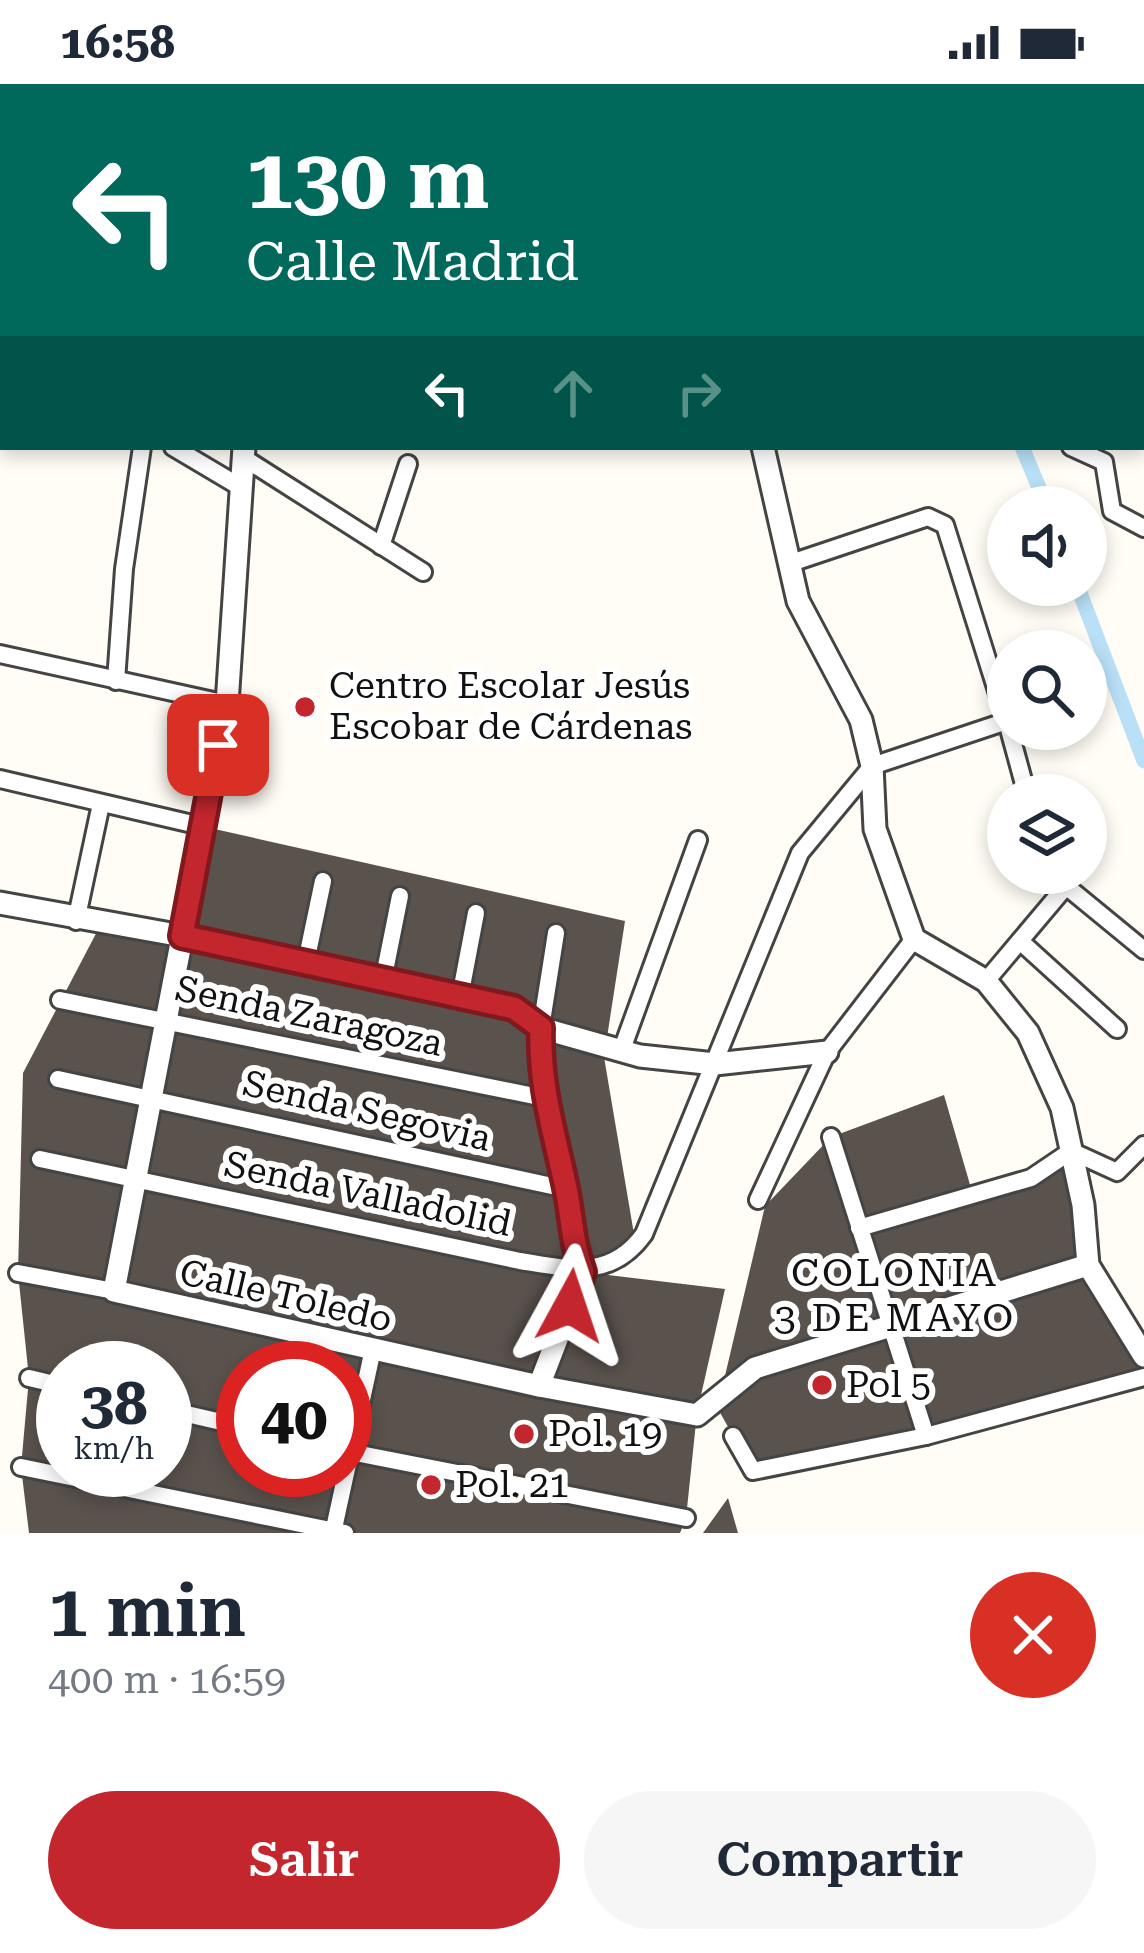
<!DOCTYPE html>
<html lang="es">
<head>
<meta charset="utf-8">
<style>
	:root { --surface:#fff; --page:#f6f6f7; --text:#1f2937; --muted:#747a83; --accent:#c4262e }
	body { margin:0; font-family:"Roboto Serif",serif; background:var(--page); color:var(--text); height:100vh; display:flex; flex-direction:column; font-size:45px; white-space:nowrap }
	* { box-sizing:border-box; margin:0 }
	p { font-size:39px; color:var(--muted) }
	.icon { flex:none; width:66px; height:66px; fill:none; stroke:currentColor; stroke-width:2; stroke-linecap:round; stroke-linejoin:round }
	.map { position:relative; height:1449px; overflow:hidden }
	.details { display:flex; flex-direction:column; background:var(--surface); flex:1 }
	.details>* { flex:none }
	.hud { position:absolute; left:0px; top:0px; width:1146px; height:366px; box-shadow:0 6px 18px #0003; background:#00695c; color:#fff; overflow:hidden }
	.buttons { position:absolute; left:987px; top:402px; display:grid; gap:24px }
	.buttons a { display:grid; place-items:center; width:120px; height:120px; border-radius:50%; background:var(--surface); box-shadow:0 6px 18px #0003; font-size:60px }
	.speed { position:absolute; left:36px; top:1257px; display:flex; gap:24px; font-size:60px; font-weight:700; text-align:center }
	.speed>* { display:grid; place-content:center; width:156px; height:156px; border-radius:50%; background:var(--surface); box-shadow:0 6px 18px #0003; line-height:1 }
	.speed small { font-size:30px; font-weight:400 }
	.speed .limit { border:18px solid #d22; background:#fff; color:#111 }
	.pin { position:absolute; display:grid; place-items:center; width:102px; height:102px; color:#fff; margin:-51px; border-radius:24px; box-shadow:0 6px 18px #0006 }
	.me { position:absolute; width:132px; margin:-66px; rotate:5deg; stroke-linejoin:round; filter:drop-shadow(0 0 9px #0008) }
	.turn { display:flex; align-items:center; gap:42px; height:252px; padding:0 48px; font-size:54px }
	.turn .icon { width:156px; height:156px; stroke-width:2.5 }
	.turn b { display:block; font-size:84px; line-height:102px }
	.lanes { display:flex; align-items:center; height:114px; padding:0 48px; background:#0003; justify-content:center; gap:60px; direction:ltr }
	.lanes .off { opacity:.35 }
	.round { display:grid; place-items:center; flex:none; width:126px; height:126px; border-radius:63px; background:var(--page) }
	.head { display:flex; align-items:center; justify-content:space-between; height:204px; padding:0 48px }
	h1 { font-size:72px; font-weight:600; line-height:90px }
	.primary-button { display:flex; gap:24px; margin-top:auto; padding:24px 48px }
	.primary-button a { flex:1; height:138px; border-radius:72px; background:var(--accent); color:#fff; font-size:48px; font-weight:600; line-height:138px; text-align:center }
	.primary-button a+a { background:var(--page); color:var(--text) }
	.status { display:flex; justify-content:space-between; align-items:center; height:84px; padding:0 60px; background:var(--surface); direction:ltr }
	.status svg { height:33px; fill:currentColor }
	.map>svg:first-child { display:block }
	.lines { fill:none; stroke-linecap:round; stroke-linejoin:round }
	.canal { stroke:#b9e0f7; stroke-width:15 }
	.building { fill:#5a524d; fill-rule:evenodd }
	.minor-casing { stroke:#444; stroke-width:22 }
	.tertiary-casing { stroke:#444; stroke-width:27 }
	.minor { stroke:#fff; stroke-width:16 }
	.tertiary { stroke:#fff; stroke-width:21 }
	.route-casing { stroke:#7f191e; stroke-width:30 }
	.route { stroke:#c4262e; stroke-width:21 }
	.poi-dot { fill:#c4262e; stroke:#fff; stroke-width:4.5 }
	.labels { text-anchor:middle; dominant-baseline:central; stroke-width:12; stroke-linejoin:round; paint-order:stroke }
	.poi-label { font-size:36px; fill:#111; stroke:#fff; text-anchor:start }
	.street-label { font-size:36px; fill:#111; stroke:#fff }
	.neighbourhood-label { font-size:39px; letter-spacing:3px; fill:#111; stroke:#fff }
</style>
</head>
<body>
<div class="status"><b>16:58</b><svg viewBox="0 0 49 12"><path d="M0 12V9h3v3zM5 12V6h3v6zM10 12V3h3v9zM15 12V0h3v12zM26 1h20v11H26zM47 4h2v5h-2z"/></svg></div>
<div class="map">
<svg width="1144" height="1449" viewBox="0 0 1144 1449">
	<rect width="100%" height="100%" fill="#fffdf5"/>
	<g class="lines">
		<g class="canal">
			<path d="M 888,0 L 890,3"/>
			<path d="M 1022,363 L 1047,423"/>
			<path d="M 1077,501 L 1144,677"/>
		</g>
	</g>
	<g class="building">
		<path d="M 201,742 L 625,837 L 604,973 L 636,1162 L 583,1188 L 725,1205 L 697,1329 L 686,1434 L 680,1449 L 29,1449 L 21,1383 L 29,1294 L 18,1189 L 23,989 L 101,840 L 182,852 ZM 63,1284 L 165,1284 L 165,1386 L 63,1386 ZM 243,1284 L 345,1284 L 345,1386 L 243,1386 Z"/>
		<path d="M 944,1011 L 973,1111 L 1031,1094 L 1071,1067 L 1088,1181 L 1144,1272 L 1144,1293 L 753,1387 L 714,1318 L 720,1313 L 765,1122 L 831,1053 Z"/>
		<path d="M 728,1414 L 738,1449 L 703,1449 Z"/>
	</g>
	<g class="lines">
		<defs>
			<g id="minor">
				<path d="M 1058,1 L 1070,3"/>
				<path d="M 217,3 L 218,0"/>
				<path d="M 329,3 L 329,0"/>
				<path d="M 565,3 L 566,0"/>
				<path d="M 805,3 L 807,0"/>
				<path d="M 1143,12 L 1144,13"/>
				<path d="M 1143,153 L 1144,153"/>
				<path d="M 1143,230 L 1144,230"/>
				<path d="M 0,282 L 3,283"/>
				<path d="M 173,363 L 242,404"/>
				<path d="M 1071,363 L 1104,378 L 1112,427 L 1144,444"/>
				<path d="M 244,374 L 423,488"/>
				<path d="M 381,462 L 408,380"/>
				<path d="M 791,479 L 928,433 L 945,441 L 1008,642"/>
				<path d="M 0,570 L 227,620"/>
				<path d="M 116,597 L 124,485 L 142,363"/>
				<path d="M 1009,645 L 1027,711"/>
				<path d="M 0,695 L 201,742"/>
				<path d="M 1058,789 L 1066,802 L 1144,866"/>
				<path d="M 76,837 L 101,720"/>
				<path d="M 1020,857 L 1117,945"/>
				<path d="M 306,878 L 323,797"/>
				<path d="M 383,897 L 400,812"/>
				<path d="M 986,897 L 1066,802"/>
				<path d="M 460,913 L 476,829"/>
				<path d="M 60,916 L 544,1014"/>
				<path d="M 541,944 L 556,849"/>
				<path d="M 621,968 L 698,756"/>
				<path d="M 58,995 L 566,1105"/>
				<path d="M 831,1053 L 926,1352"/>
				<path d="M 40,1075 L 520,1177 C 569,1185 611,1196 644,1150 L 800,769 L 872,682 L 1007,637"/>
				<path d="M 758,1116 L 827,968 L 914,855"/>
				<path d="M 859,1144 L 1031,1094 L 1071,1067 L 1117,1088 L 1144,1061"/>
				<path d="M 18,1189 L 114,1207"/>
				<path d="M 29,1294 L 63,1302"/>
				<path d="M 165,1325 L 243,1343"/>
				<path d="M 733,1352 L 753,1387 L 926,1352 L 1144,1293"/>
				<path d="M 345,1367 L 686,1434"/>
				<path d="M 21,1383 L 345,1449"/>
				<path d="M 333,1449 L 373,1265"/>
			</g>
			<g id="tertiary">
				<path d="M 105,0 L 114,3"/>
				<path d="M 698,0 L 702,3"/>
				<path d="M 244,363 L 227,620 L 114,1207 L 539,1302 L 697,1331 L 755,1284 L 1088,1181"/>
				<path d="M 763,363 L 798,517 L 861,636 L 872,682 L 875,745 L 914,855 L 986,897 L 1028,949 L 1062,1024 L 1083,1121 L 1088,1181 L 1144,1272"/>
				<path d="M 0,819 L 182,852 L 514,924 L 541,944 L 640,972 L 715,980 L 827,968"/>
				<path d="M 539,1302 L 583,1188 C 573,1159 572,1133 566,1104 C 555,1048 538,1002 541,944"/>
			</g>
		</defs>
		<use href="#minor" class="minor-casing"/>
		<use href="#tertiary" class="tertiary-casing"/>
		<use href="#minor" class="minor"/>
		<use href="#tertiary" class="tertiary"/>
	</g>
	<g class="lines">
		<defs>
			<path id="route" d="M 218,661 L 182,852 L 514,924 L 541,944 C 539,1001 554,1048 566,1104 C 572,1133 572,1159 583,1188 L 570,1222"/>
		</defs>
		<use href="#route" class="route-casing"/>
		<use href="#route" class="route"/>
	</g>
	<g class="poi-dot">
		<circle cx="305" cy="623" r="12"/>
		<circle cx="822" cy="1301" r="12"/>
		<circle cx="524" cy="1350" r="12"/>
		<circle cx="431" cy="1401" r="12"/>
	</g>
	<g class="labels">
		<g class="poi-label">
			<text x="329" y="602">Centro Escolar Jesús<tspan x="329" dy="41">Escobar de Cárdenas</tspan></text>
			<text x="846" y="1301">Pol 5</text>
			<text x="548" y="1350">Pol. 19</text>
			<text x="455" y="1401">Pol. 21</text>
		</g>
		<g class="street-label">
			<text transform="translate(309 932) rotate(12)">Senda Zaragoza</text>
			<text transform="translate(367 1027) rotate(13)">Senda Segovia</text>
			<text transform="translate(368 1110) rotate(12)">Senda Valladolid</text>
			<text transform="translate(286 1212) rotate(13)">Calle Toledo</text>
		</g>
		<g class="neighbourhood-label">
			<text x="895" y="1189">COLONIA<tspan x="895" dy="45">3 DE MAYO</tspan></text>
		</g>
	</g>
</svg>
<div class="buttons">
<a><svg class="icon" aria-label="sound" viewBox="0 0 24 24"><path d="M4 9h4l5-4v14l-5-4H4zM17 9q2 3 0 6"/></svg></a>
<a><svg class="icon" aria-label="search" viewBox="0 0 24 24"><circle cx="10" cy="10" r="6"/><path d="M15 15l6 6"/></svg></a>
<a><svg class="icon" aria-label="layers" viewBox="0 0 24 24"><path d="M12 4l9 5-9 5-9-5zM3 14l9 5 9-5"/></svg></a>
</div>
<div class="speed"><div>38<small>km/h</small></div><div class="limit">40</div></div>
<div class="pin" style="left:218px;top:661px;background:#d93025"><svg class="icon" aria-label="arrive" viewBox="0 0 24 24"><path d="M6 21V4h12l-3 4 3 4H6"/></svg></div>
<svg class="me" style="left:570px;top:1222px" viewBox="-20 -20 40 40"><path d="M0-17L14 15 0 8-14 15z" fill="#c4262e" stroke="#fff" stroke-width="4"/></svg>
<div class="hud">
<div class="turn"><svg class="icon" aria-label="left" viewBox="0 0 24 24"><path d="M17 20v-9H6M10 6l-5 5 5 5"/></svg><div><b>130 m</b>Calle Madrid</div></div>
<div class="lanes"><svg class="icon" aria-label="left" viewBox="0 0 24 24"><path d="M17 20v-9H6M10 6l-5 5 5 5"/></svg><svg class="icon off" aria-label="ahead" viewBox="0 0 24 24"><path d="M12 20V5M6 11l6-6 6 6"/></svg><svg class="icon off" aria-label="right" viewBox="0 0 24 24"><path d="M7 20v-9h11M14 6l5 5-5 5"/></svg></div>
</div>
</div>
<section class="details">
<div class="head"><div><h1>1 min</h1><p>400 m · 16:59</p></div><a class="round" style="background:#d93025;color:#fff"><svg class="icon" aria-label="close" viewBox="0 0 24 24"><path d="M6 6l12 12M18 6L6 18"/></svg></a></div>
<div class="primary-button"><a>Salir</a><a>Compartir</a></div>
</section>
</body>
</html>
